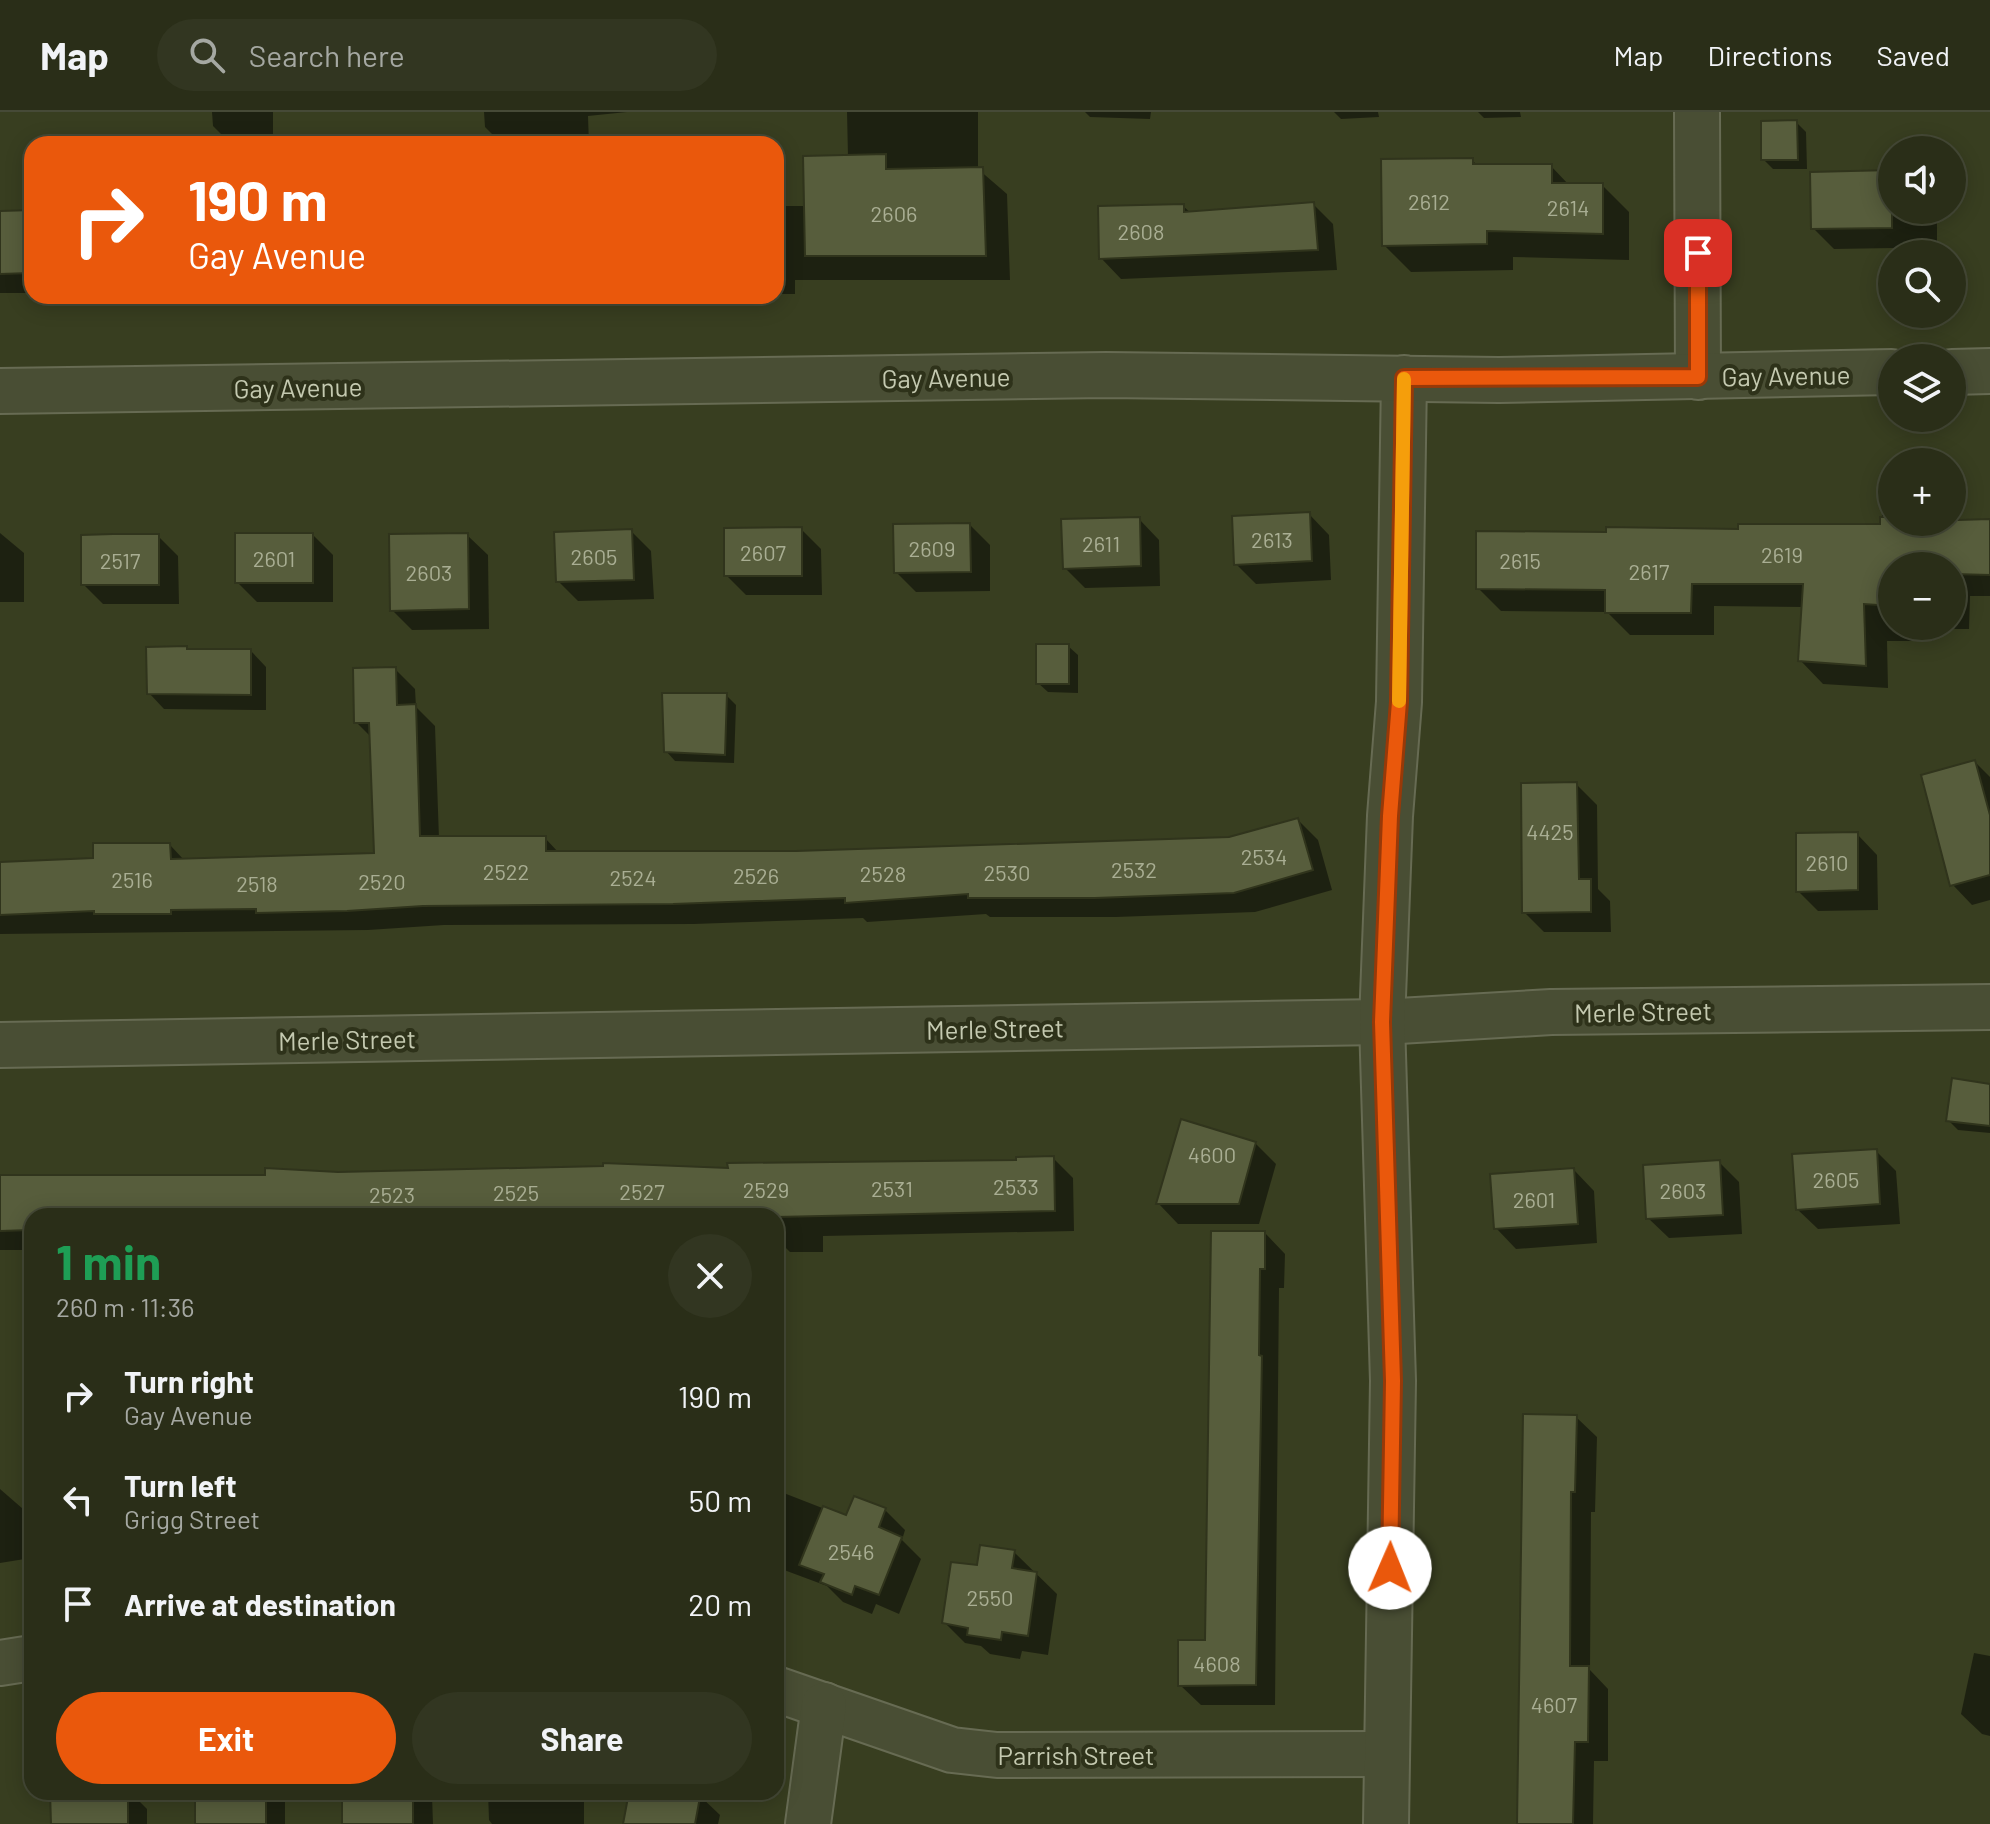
<!DOCTYPE html>
<html lang="en">
<head>
<meta charset="utf-8">
<style>
	:root { --surface:#2a2e18; --page:#323621; --text:#f1f3f6; --muted:#a5a8a2; --line:#464a37; --accent:#ea580c }
	body { margin:0; font-family:Barlow,sans-serif; background:var(--page); color:var(--text); height:100vh; display:flex; flex-direction:column; font-size:30px; white-space:nowrap }
	* { box-sizing:border-box; margin:0 }
	p { font-size:26px; color:var(--muted) }
	.icon { flex:none; width:44px; height:44px; fill:none; stroke:currentColor; stroke-width:2; stroke-linecap:round; stroke-linejoin:round }
	.map { position:relative; flex:1; overflow:hidden }
	.sheet { position:absolute; left:24px; top:1096px; width:760px; height:592px; display:flex; flex-direction:column; background:var(--surface); border-radius:24px; box-shadow:0 4px 20px #0003,0 0 0 2px var(--line) }
	.sheet>* { flex:none }
	.banner { position:absolute; left:24px; top:24px; width:760px; height:168px; border-radius:24px; box-shadow:0 4px 20px #0003,0 0 0 2px var(--line); background:#ea580c; color:#fff; overflow:hidden }
	.buttons { position:absolute; left:1878px; top:24px; display:grid; gap:16px }
	.buttons a { display:grid; place-items:center; width:88px; height:88px; border-radius:50%; background:var(--surface); box-shadow:0 4px 20px #0003,0 0 0 2px var(--line); font-size:40px }
	.pin { position:absolute; display:grid; place-items:center; width:68px; height:68px; color:#fff; margin:-34px; border-radius:16px; box-shadow:0 4px 12px #0006 }
	.me { position:absolute; width:88px; margin:-44px; rotate:1deg; stroke-linejoin:round; filter:drop-shadow(0 0 6px #0008) }
	.turn { display:flex; align-items:center; gap:28px; height:168px; padding:0 32px; font-size:36px }
	.turn .icon { width:104px; height:104px; stroke-width:2.5 }
	.turn b { display:block; font-size:56px; line-height:68px }
	.round { display:grid; place-items:center; flex:none; width:84px; height:84px; border-radius:42px; background:var(--page) }
	.head { display:flex; align-items:center; justify-content:space-between; height:136px; padding:0 32px }
	h1 { font-size:48px; font-weight:700; line-height:60px; color:#1e9e55 }
	.action { display:flex; gap:16px; margin-top:auto; padding:16px 32px }
	.action a { flex:1; height:92px; border-radius:48px; background:var(--accent); color:#fff; font-size:32px; font-weight:700; line-height:92px; text-align:center }
	.action a+a { background:var(--page); color:var(--text) }
	ul { padding:0; list-style:none }
	li { display:flex; align-items:center; gap:24px; height:104px; padding:0 32px }
	li div { flex:1 }
	li b { display:block; font-size:30px }
	li em { font-style:normal }
	header { display:flex; align-items:center; gap:48px; box-sizing:border-box; height:112px; padding:0 40px; background:var(--surface); border-bottom:2px solid var(--line) }
	header strong { font-size:38px }
	nav { display:flex; gap:44px; margin-inline-start:auto; font-size:28px }
	.search { width:560px; height:72px; background:var(--page); display:flex; align-items:center; gap:20px; box-sizing:border-box; padding:0 28px; border-radius:44px; color:var(--muted); font-size:30px }
	.map>svg:first-child { display:block }
	.shadow { fill:#0007; fill-rule:evenodd }
	.building { fill:#575d3c; stroke:#30341c; stroke-width:2 }
	.lines { fill:none; stroke-linecap:round; stroke-linejoin:round }
	.minor-casing { stroke:#676b53; stroke-width:48 }
	.tertiary-casing { stroke:#676b53; stroke-width:48 }
	.minor { stroke:#494e34; stroke-width:44 }
	.tertiary { stroke:#494e34; stroke-width:44 }
	.route-casing { stroke:#983908; stroke-width:20 }
	.route { stroke:#ea580c; stroke-width:14 }
	.slow { stroke:#f59e0b; stroke-width:14 }
	.labels { text-anchor:middle; dominant-baseline:central; stroke-width:8; stroke-linejoin:round; paint-order:stroke }
	.number-label { font-size:22px; fill:#a9ae93 }
	.street-label { font-size:26px; fill:#c4c9b0; stroke:#2e321a }
</style>
</head>
<body>
<header>
<strong>Map</strong>
<div class="search"><svg class="icon" aria-label="search" viewBox="0 0 24 24"><circle cx="10" cy="10" r="6"/><path d="M15 15l6 6"/></svg>Search here</div>
<nav><a>Map</a><a>Directions</a><a>Saved</a></nav>
</header>
<div class="map">
<svg width="1990" height="1712" viewBox="0 0 1990 1712">
	<rect width="100%" height="100%" fill="#383e20"/>
	<g class="shadow">
		<path d="M 212,0 L 273,0 L 273,32 L 231,32 L 213,14 Z"/>
		<path d="M 484,0 L 627,0 L 588,4 L 589,32 L 502,32 L 485,15 Z"/>
		<path d="M 847,0 L 988,0 L 978,0 L 978,57 L 1007,82 L 1010,168 L 795,168 L 795,182 L 776,182 L 776,94 L 806,94 L 848,45 Z"/>
		<path d="M 1085,0 L 1151,0 L 1150,7 L 1090,5 Z"/>
		<path d="M 1334,0 L 1378,0 L 1379,5 L 1341,7 Z"/>
		<path d="M 1478,0 L 1520,0 L 1521,5 L 1484,6 Z"/>
		<path d="M 1796,10 L 1806,20 L 1807,57 L 1773,57 L 1763,47 Z"/>
		<path d="M 1472,48 L 1478,54 L 1551,54 L 1569,73 L 1602,73 L 1629,100 L 1629,148 L 1513,145 L 1513,158 L 1411,160 L 1384,133 Z"/>
		<path d="M 1892,60 L 1892,98 L 1937,98 L 1937,142 L 1900,142 L 1894,136 L 1834,137 L 1813,116 Z"/>
		<path d="M 1313,92 L 1333,112 L 1337,158 L 1121,167 L 1101,146 L 1183,94 L 1191,101 Z"/>
		<path d="M 32,101 L 32,181 L 0,181 L 0,102 Z"/>
		<path d="M 548,184 L 711,184 L 552,188 Z"/>
		<path d="M 1882,388 L 1892,388 L 1892,410 L 1990,409 L 1990,484 L 1970,484 L 1969,517 L 1933,517 L 1933,529 L 1887,529 L 1888,576 L 1823,572 L 1800,548 L 1803,495 L 1714,494 L 1714,523 L 1630,523 L 1607,500 L 1501,499 L 1478,476 L 1608,422 L 1882,414 ZM 1892,454 L 1952,454 L 1952,514 L 1892,514 Z"/>
		<path d="M 1309,402 L 1329,423 L 1331,468 L 1256,472 L 1236,452 Z"/>
		<path d="M 1139,407 L 1159,428 L 1160,474 L 1085,476 L 1065,456 Z"/>
		<path d="M 970,413 L 990,433 L 990,479 L 916,480 L 896,460 Z"/>
		<path d="M 801,417 L 821,437 L 822,483 L 746,483 L 726,463 Z"/>
		<path d="M 631,419 L 651,439 L 654,487 L 578,489 L 558,469 Z"/>
		<path d="M 0,421 L 24,441 L 24,490 L 0,490 Z"/>
		<path d="M 313,423 L 333,443 L 333,490 L 257,490 L 237,470 Z"/>
		<path d="M 467,423 L 488,443 L 489,517 L 412,518 L 392,498 Z"/>
		<path d="M 158,424 L 178,444 L 179,492 L 103,492 L 83,472 Z"/>
		<path d="M 1068,534 L 1078,543 L 1078,581 L 1048,580 L 1038,571 Z"/>
		<path d="M 251,539 L 266,555 L 266,598 L 164,597 L 149,581 Z"/>
		<path d="M 395,557 L 415,577 L 416,595 L 435,614 L 439,726 L 545,726 L 559,741 L 796,741 L 1229,727 L 1298,708 L 1318,728 L 1332,778 L 1255,800 L 1116,805 L 990,805 L 986,802 L 867,810 L 863,806 L 694,812 L 444,813 L 368,818 L 0,822 L 0,751 L 95,748 L 170,733 L 185,749 L 376,743 L 372,626 L 356,610 Z"/>
		<path d="M 726,583 L 736,593 L 734,651 L 675,649 L 666,639 Z"/>
		<path d="M 1975,650 L 1990,665 L 1990,788 L 1972,793 L 1952,772 Z"/>
		<path d="M 1576,672 L 1597,693 L 1598,777 L 1610,789 L 1611,820 L 1544,820 L 1524,800 Z"/>
		<path d="M 1857,722 L 1877,743 L 1878,798 L 1818,799 L 1798,779 Z"/>
		<path d="M 1990,974 L 1990,1021 L 1958,1018 L 1948,1008 Z"/>
		<path d="M 1255,1031 L 1276,1052 L 1259,1112 L 1178,1112 L 1158,1091 Z"/>
		<path d="M 1876,1039 L 1896,1059 L 1900,1112 L 1818,1117 L 1797,1097 Z"/>
		<path d="M 1053,1046 L 1073,1066 L 1074,1119 L 823,1124 L 823,1140 L 790,1140 L 776,1126 L 776,1104 Z"/>
		<path d="M 1719,1050 L 1739,1070 L 1742,1122 L 1669,1126 L 1648,1106 Z"/>
		<path d="M 1574,1058 L 1594,1079 L 1597,1131 L 1516,1137 L 1496,1116 Z"/>
		<path d="M 338,1062 L 32,1104 L 32,1138 L 0,1138 L 0,1065 Z"/>
		<path d="M 1265,1121 L 1285,1142 L 1284,1176 L 1279,1176 L 1275,1593 L 1201,1593 L 1180,1573 L 1207,1530 Z"/>
		<path d="M 1576,1305 L 1597,1325 L 1595,1400 L 1591,1400 L 1590,1558 L 1608,1577 L 1608,1649 L 1594,1649 L 1593,1712 L 1519,1712 Z"/>
		<path d="M 0,1377 L 23,1397 L 31,1446 L 0,1451 Z"/>
		<path d="M 776,1378 L 848,1406 L 885,1398 L 905,1418 L 902,1428 L 921,1447 L 899,1502 L 876,1492 L 872,1502 L 843,1490 L 827,1474 L 776,1455 Z"/>
		<path d="M 1014,1440 L 1057,1482 L 1048,1543 L 1022,1539 L 1020,1547 L 990,1542 L 981,1534 L 965,1531 L 945,1511 L 979,1455 Z"/>
		<path d="M 1974,1541 L 1990,1544 L 1990,1624 L 1982,1622 L 1961,1602 Z"/>
		<path d="M 122,1680 L 130,1680 L 147,1697 L 147,1712 L 73,1712 Z"/>
		<path d="M 197,1680 L 277,1680 L 285,1688 L 285,1712 L 197,1712 Z"/>
		<path d="M 344,1680 L 429,1680 L 432,1683 L 433,1712 L 344,1712 Z"/>
		<path d="M 488,1680 L 584,1680 L 584,1712 L 492,1712 L 489,1708 Z"/>
		<path d="M 631,1680 L 699,1683 L 720,1703 L 718,1712 L 625,1712 Z"/>
	</g>
	<g class="building">
		<path d="M 1797,8 L 1798,48 L 1761,48 L 1761,9 Z"/>
		<path d="M 886,42 L 886,57 L 983,55 L 986,144 L 805,144 L 803,44 Z"/>
		<path d="M 1473,46 L 1473,52 L 1552,52 L 1552,71 L 1603,71 L 1603,122 L 1487,119 L 1487,132 L 1382,134 L 1381,47 Z"/>
		<path d="M 1892,58 L 1892,116 L 1811,117 L 1810,60 Z"/>
		<path d="M 1314,90 L 1318,138 L 1099,147 L 1098,94 L 1184,92 L 1184,100 Z"/>
		<path d="M 32,98 L 32,161 L 0,162 L 0,99 Z"/>
		<path d="M 1310,400 L 1312,449 L 1234,453 L 1232,404 Z"/>
		<path d="M 1140,405 L 1141,454 L 1063,457 L 1061,407 Z"/>
		<path d="M 1880,405 L 1892,405 L 1892,410 L 1990,407 L 1990,463 L 1952,462 L 1952,454 L 1892,454 L 1892,494 L 1864,492 L 1866,554 L 1798,549 L 1803,472 L 1692,472 L 1691,501 L 1605,501 L 1605,478 L 1476,477 L 1476,419 L 1606,420 L 1606,415 L 1738,417 L 1738,412 L 1880,412 Z"/>
		<path d="M 970,411 L 971,460 L 894,461 L 893,412 Z"/>
		<path d="M 802,415 L 802,464 L 724,464 L 724,416 Z"/>
		<path d="M 632,417 L 634,468 L 556,470 L 554,420 Z"/>
		<rect x="235" y="421" width="78" height="50"/>
		<path d="M 468,421 L 469,497 L 390,499 L 389,422 Z"/>
		<path d="M 113,422 L 159,422 L 159,473 L 81,473 L 81,423 Z"/>
		<rect x="1036" y="532" width="33" height="40"/>
		<path d="M 187,534 L 187,537 L 251,537 L 251,583 L 147,582 L 146,535 Z"/>
		<path d="M 396,555 L 397,593 L 416,592 L 420,724 L 546,724 L 546,739 L 796,739 L 1229,725 L 1298,706 L 1313,758 L 1234,781 L 1095,786 L 968,786 L 968,782 L 845,791 L 845,786 L 673,792 L 423,794 L 347,799 L 256,801 L 256,797 L 171,798 L 171,802 L 94,802 L 94,799 L 0,803 L 0,750 L 93,746 L 93,731 L 170,731 L 171,747 L 374,741 L 369,611 L 354,611 L 353,556 Z"/>
		<path d="M 662,581 L 727,581 L 725,643 L 664,640 Z"/>
		<path d="M 1975,648 L 1990,703 L 1990,763 L 1950,774 L 1921,663 Z"/>
		<path d="M 1577,670 L 1579,767 L 1591,767 L 1591,800 L 1522,801 L 1521,671 Z"/>
		<path d="M 1858,720 L 1858,778 L 1796,780 L 1796,721 Z"/>
		<path d="M 1952,966 L 1990,972 L 1990,1014 L 1946,1009 Z"/>
		<path d="M 1181,1007 L 1256,1030 L 1239,1092 L 1156,1092 Z"/>
		<path d="M 1877,1037 L 1880,1092 L 1796,1098 L 1792,1042 Z"/>
		<path d="M 1054,1044 L 1055,1099 L 776,1105 L 32,1104 L 32,1118 L 0,1119 L 0,1063 L 265,1063 L 265,1056 L 338,1060 L 603,1054 L 603,1051 L 728,1056 L 727,1051 L 1016,1048 L 1016,1045 Z"/>
		<path d="M 1720,1048 L 1723,1103 L 1646,1107 L 1643,1053 Z"/>
		<path d="M 1574,1056 L 1578,1112 L 1494,1117 L 1490,1062 Z"/>
		<path d="M 1211,1119 L 1265,1119 L 1265,1157 L 1260,1157 L 1259,1243 L 1262,1244 L 1256,1573 L 1178,1574 L 1178,1528 L 1205,1528 Z"/>
		<path d="M 1523,1302 L 1577,1303 L 1575,1380 L 1571,1380 L 1570,1554 L 1589,1554 L 1588,1630 L 1575,1630 L 1573,1712 L 1517,1712 Z"/>
		<path d="M 854,1384 L 886,1396 L 879,1415 L 902,1425 L 879,1483 L 855,1474 L 852,1483 L 820,1470 L 824,1462 L 799,1453 L 823,1394 L 846,1403 Z"/>
		<path d="M 980,1433 L 1015,1438 L 1012,1456 L 1037,1460 L 1028,1524 L 1002,1520 L 1001,1528 L 967,1523 L 968,1516 L 942,1511 L 951,1450 L 977,1453 Z"/>
		<path d="M 50,1680 L 128,1680 L 128,1712 L 51,1712 Z"/>
		<rect x="195" y="1680" width="71" height="32"/>
		<rect x="342" y="1680" width="71" height="32"/>
		<path d="M 629,1680 L 701,1680 L 695,1712 L 623,1712 Z"/>
	</g>
	<g class="lines">
		<defs>
			<g id="minor">
				<path d="M 1697,0 L 1698,265"/>
				<path d="M 0,933 L 1382,910 L 1551,900 L 1990,895"/>
				<path d="M 0,1551 L 32,1546"/>
				<path d="M 776,1577 L 952,1638 L 997,1643 L 1387,1642"/>
				<path d="M 808,1712 L 824,1593"/>
				<path d="M 1386,1712 L 1393,1269 L 1382,910 L 1390,704 L 1399,590 L 1404,266"/>
			</g>
			<g id="tertiary">
				<path d="M 1952,260 L 1990,259"/>
				<path d="M 0,279 L 1106,263 L 1499,268 L 1892,260"/>
			</g>
		</defs>
		<use href="#minor" class="minor-casing"/>
		<use href="#tertiary" class="tertiary-casing"/>
		<use href="#minor" class="minor"/>
		<use href="#tertiary" class="tertiary"/>
	</g>
	<g class="lines">
		<defs>
			<path id="route" d="M 1390,1456 L 1393,1269 L 1382,910 L 1390,704 L 1399,590 L 1404,266 L 1698,265 L 1698,141"/>
		</defs>
		<use href="#route" class="route-casing"/>
		<use href="#route" class="route"/>
		<path class="slow" d="M 1399,589 L 1404,267"/>
	</g>
	<g class="labels">
		<g class="number-label">
			<text x="1429" y="89">2612</text>
			<text x="1568" y="95">2614</text>
			<text x="894" y="101">2606</text>
			<text x="1141" y="119">2608</text>
			<text x="1272" y="427">2613</text>
			<text x="1101" y="431">2611</text>
			<text x="932" y="436">2609</text>
			<text x="763" y="440">2607</text>
			<text x="1782" y="442">2619</text>
			<text x="594" y="444">2605</text>
			<text x="274" y="446">2601</text>
			<text x="120" y="448">2517</text>
			<text x="1520" y="448">2615</text>
			<text x="1649" y="459">2617</text>
			<text x="429" y="460">2603</text>
			<text x="1550" y="719">4425</text>
			<text x="1264" y="744">2534</text>
			<text x="1827" y="750">2610</text>
			<text x="1134" y="757">2532</text>
			<text x="506" y="759">2522</text>
			<text x="1007" y="760">2530</text>
			<text x="883" y="761">2528</text>
			<text x="756" y="763">2526</text>
			<text x="633" y="765">2524</text>
			<text x="132" y="767">2516</text>
			<text x="382" y="769">2520</text>
			<text x="257" y="771">2518</text>
			<text x="1212" y="1042">4600</text>
			<text x="1836" y="1067">2605</text>
			<text x="1016" y="1074">2533</text>
			<text x="892" y="1076">2531</text>
			<text x="766" y="1077">2529</text>
			<text x="1683" y="1078">2603</text>
			<text x="642" y="1079">2527</text>
			<text x="516" y="1080">2525</text>
			<text x="392" y="1082">2523</text>
			<text x="1534" y="1087">2601</text>
			<text x="851" y="1439">2546</text>
			<text x="990" y="1485">2550</text>
			<text x="1217" y="1551">4608</text>
			<text x="1554" y="1592">4607</text>
		</g>
		<g class="street-label">
			<text transform="translate(1786 263) rotate(-1)">Gay Avenue</text>
			<text transform="translate(946 265) rotate(-1)">Gay Avenue</text>
			<text transform="translate(298 275) rotate(-1)">Gay Avenue</text>
			<text transform="translate(1643 899) rotate(-1)">Merle Street</text>
			<text transform="translate(995 916) rotate(-1)">Merle Street</text>
			<text transform="translate(347 927) rotate(-1)">Merle Street</text>
			<text x="1076" y="1642">Parrish Street</text>
		</g>
	</g>
</svg>
<div class="buttons">
<a><svg class="icon" aria-label="sound" viewBox="0 0 24 24"><path d="M4 9h4l5-4v14l-5-4H4zM17 9q2 3 0 6"/></svg></a>
<a><svg class="icon" aria-label="search" viewBox="0 0 24 24"><circle cx="10" cy="10" r="6"/><path d="M15 15l6 6"/></svg></a>
<a><svg class="icon" aria-label="layers" viewBox="0 0 24 24"><path d="M12 4l9 5-9 5-9-5zM3 14l9 5 9-5"/></svg></a>
<a>+</a>
<a>−</a>
</div>
<div class="pin" style="left:1698px;top:141px;background:#d93025"><svg class="icon" aria-label="arrive" viewBox="0 0 24 24"><path d="M6 21V4h12l-3 4 3 4H6"/></svg></div>
<svg class="me" style="left:1390px;top:1456px" viewBox="-20 -20 40 40"><circle r="19" fill="#fff"/><path d="M0-13L10 11 0 6-10 11z" fill="#ea580c"/></svg>
<div class="banner">
<div class="turn"><svg class="icon" aria-label="right" viewBox="0 0 24 24"><path d="M7 20v-9h11M14 6l5 5-5 5"/></svg><div><b>190 m</b>Gay Avenue</div></div>
</div>
<section class="sheet">
<div class="head"><div><h1>1 min</h1><p>260 m · 11:36</p></div><a class="round"><svg class="icon" aria-label="close" viewBox="0 0 24 24"><path d="M6 6l12 12M18 6L6 18"/></svg></a></div>
<ul>
<li><svg class="icon" aria-label="right" viewBox="0 0 24 24"><path d="M7 20v-9h11M14 6l5 5-5 5"/></svg><div><b>Turn right</b><p>Gay Avenue</p></div><em>190 m</em></li>
<li><svg class="icon" aria-label="left" viewBox="0 0 24 24"><path d="M17 20v-9H6M10 6l-5 5 5 5"/></svg><div><b>Turn left</b><p>Grigg Street</p></div><em>50 m</em></li>
<li><svg class="icon" aria-label="arrive" viewBox="0 0 24 24"><path d="M6 21V4h12l-3 4 3 4H6"/></svg><div><b>Arrive at destination</b></div><em>20 m</em></li>
</ul>
<div class="action"><a>Exit</a><a>Share</a></div>
</section>
</div>
</body>
</html>
